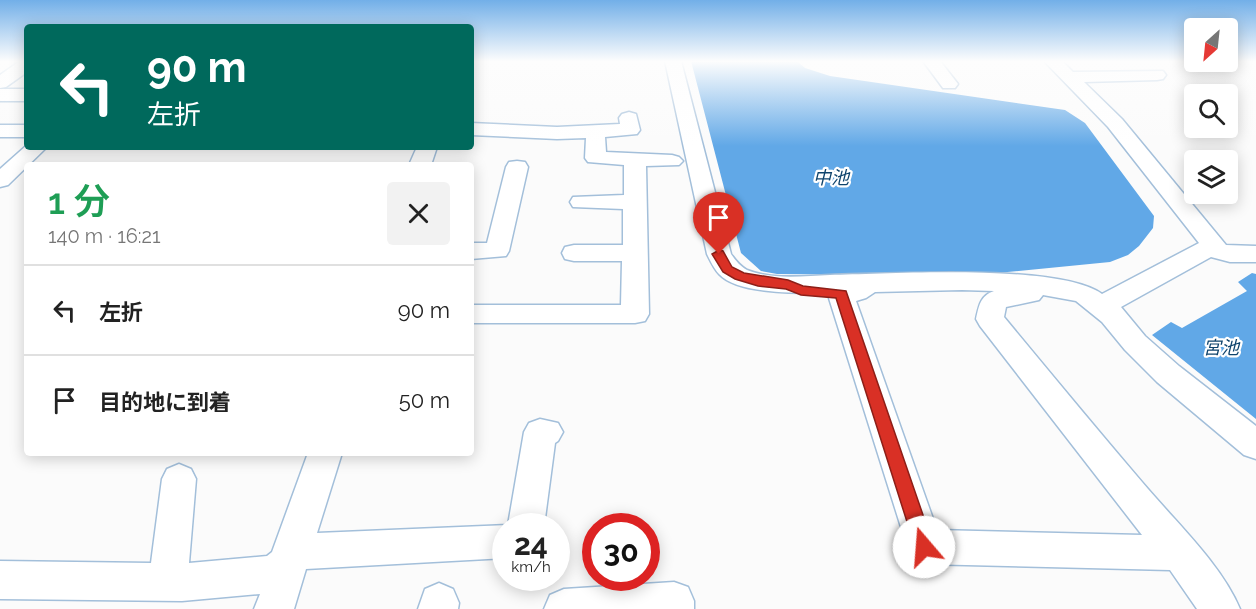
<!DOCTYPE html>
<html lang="ja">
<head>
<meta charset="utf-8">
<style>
	:root { --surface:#fff; --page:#f2f2f2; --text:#222; --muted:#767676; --line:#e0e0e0 }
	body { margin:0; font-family:Raleway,"Noto Sans JP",sans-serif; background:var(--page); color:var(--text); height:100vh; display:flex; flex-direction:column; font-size:22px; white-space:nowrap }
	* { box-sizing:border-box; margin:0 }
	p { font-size:20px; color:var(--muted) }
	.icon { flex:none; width:33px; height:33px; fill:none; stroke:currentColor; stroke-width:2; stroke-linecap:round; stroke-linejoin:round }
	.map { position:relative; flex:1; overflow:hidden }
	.details { position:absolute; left:24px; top:162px; width:450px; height:294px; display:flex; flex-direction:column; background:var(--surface); border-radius:6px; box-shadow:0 3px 15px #0003 }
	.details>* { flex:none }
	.hud { position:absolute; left:24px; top:24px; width:450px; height:126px; border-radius:6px; box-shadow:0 3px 15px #0003; background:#00695c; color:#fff; overflow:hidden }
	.needle { width:39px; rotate:207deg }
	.controls { position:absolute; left:1184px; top:18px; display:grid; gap:12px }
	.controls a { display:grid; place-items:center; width:54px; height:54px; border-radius:6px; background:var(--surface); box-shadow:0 3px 15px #0003; font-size:30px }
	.speed { position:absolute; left:492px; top:513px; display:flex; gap:12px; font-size:30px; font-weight:700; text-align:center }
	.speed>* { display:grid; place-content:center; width:78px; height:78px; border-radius:50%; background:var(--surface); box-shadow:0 3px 15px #0003; line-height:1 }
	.speed small { font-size:15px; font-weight:400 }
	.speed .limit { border:9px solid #d22; background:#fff; color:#111 }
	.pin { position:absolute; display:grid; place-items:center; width:51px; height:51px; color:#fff; margin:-62px -26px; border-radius:50% 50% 50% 0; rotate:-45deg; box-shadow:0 0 6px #0007 }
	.pin .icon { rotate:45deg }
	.me { position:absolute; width:66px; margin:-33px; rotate:342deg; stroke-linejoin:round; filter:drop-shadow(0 0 4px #0008) }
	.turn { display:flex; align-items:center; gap:21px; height:126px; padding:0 24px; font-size:27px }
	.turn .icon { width:78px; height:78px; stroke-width:2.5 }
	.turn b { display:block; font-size:42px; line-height:51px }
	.round { display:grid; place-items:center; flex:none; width:63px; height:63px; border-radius:6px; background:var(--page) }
	.headline { display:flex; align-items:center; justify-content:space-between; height:102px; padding:0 24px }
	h1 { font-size:36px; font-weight:600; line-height:45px; color:#1e9e55 }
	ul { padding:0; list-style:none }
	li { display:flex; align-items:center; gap:18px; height:90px; padding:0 24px; border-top:2px solid var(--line) }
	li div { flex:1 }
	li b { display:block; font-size:22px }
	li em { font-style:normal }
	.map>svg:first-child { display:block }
	.water { fill:#61a8e7 }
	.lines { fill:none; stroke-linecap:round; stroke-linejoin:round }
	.minor-casing { stroke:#a3bfda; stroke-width:3 }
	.minor { fill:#fff; fill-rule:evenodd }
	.route { fill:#d93025; stroke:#8d1f18; stroke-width:1.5 }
	.labels { text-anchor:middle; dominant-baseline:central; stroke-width:4.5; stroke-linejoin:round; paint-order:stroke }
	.water-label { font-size:18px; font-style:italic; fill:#0e436c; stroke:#fff }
</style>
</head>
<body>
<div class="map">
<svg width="1256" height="609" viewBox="0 0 1256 609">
	<rect width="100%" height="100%" fill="#fbfbfb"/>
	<g class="water">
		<path d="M 691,61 L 797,61 L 805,68 L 830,76 L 1065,110 L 1085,123 L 1154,216 L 1153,228 L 1139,246 L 1128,255 L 1110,262 L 966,276 L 777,274 L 761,271 L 741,253 Z"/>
		<path d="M 1252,273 L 1256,274 L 1256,419 L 1152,335 L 1171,322 L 1182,328 L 1247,291 L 1238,282 Z"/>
	</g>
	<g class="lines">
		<defs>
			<g id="minor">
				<path d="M 20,61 L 27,61 L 27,72 L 6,87 L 0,88 L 0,75 Z"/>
				<path d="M 665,61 L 681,61 L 731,254 C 736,261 740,266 747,270 C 772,280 804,276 830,275 C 888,274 1059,263 1102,294 L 1199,243 L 1108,127 L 1044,61 L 1062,61 L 1073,72 L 1163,71 L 1166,75 L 1163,79 L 1157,80 L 1084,82 L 1122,119 L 1226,245 L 1256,246 L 1256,262 L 1230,262 L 1211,257 L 1121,307 L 1145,336 L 1179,366 L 1256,426 L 1256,459 L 1244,455 L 1157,382 L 1125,350 L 1102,322 L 1076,301 L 1043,295 L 1039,300 L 1006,307 L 1004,317 C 1052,375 1100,433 1148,489 C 1179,525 1222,566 1240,609 L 1197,609 L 1170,570 L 924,564 L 911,559 L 828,295 L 829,293 C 802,293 738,295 719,274 C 714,269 710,260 707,254 ZM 962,290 L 994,291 C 980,296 979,306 976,319 L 980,326 L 1142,535 L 937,530 L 856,301 L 866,298 L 875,292 Z"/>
				<path d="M 923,61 L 940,61 L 958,84 L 955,88 L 943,88 Z"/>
				<rect x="0" y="89" width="27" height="12"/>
				<path d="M 629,112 L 636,114 L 640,130 L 637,134 L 605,137 L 606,152 L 672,155 L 679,157 L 683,161 L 679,165 L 646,166 L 649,314 L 645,321 L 635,323 L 471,323 L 471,305 L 621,305 L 622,261 L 574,261 L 565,259 L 562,253 L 565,247 L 574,245 L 623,245 L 623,209 L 573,207 L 570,202 L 573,197 L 624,195 L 624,165 L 588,162 L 585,158 L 586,138 L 557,139 L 471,135 L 471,123 L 557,127 L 620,124 L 619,118 L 622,114 Z"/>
				<rect x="0" y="125" width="27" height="12"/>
				<path d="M 27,145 L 27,147 L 47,147 L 8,185 L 0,187 L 0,169 Z"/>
				<path d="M 417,147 L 437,147 L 431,165 L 409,165 Z"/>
				<path d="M 517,161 L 525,162 L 528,167 L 509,251 L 506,256 L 471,259 L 471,243 L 487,243 L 506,167 L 509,162 Z"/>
				<path d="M 540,419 L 558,423 L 563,432 L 558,441 L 555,443 L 544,526 L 506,526 L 506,558 L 306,569 L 294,609 L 254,609 L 260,594 L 182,601 L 0,599 L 0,561 L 151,563 L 162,479 L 167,469 L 179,464 L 191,469 L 196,479 L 189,563 L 267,556 L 272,552 L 308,453 L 342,453 L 317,533 L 508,525 L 524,432 L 529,423 Z"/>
				<path d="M 674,582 L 688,587 L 694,601 L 694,609 L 544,609 L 550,595 L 564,589 Z"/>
				<path d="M 439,583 L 453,589 L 459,603 L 458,609 L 418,609 L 425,589 Z"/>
			</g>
		</defs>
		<use href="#minor" class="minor-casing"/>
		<use href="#minor" class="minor"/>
	</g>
	<linearGradient id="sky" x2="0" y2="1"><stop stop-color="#72afe8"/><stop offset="0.42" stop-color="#fdfdfd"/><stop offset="1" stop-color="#fdfdfd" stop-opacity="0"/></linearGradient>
	<rect width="1256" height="146" fill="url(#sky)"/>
	<path class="route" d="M 719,250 L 723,251 L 732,267 L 744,273 L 788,280 L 803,286 L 846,291 L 934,547 L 931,553 L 924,555 L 918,553 L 915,547 L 836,298 L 801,295 L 786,289 L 758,286 L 735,279 L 723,272 L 712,254 Z"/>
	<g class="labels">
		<g class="water-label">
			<text x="831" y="177">中池</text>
			<text x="1221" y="347">宮池</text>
		</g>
	</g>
</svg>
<div class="controls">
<a><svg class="needle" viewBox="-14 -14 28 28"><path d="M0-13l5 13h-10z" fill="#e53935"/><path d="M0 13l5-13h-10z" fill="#767676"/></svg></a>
<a><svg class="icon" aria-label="search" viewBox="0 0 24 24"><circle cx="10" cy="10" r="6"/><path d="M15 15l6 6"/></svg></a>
<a><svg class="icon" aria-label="layers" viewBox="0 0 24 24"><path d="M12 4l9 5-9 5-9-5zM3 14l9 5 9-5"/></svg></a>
</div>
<div class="speed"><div>24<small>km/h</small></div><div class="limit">30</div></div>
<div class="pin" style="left:719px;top:254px;background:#d93025"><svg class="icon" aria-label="arrive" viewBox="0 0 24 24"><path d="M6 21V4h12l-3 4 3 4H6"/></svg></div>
<svg class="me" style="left:924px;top:547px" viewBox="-20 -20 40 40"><circle r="19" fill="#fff"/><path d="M0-13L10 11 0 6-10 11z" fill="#d93025"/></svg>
<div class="hud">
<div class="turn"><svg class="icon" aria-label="left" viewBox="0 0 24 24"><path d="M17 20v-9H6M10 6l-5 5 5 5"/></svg><div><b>90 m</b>左折</div></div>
</div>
<section class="details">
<div class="headline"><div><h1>1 分</h1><p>140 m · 16:21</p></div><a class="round"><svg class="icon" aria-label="close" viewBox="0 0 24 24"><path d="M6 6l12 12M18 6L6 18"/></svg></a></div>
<ul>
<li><svg class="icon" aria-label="left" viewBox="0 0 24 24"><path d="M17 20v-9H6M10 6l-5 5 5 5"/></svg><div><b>左折</b></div><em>90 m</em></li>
<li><svg class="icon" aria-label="arrive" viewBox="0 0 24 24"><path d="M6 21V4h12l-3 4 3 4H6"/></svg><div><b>目的地に到着</b></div><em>50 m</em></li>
</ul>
</section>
</div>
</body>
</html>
